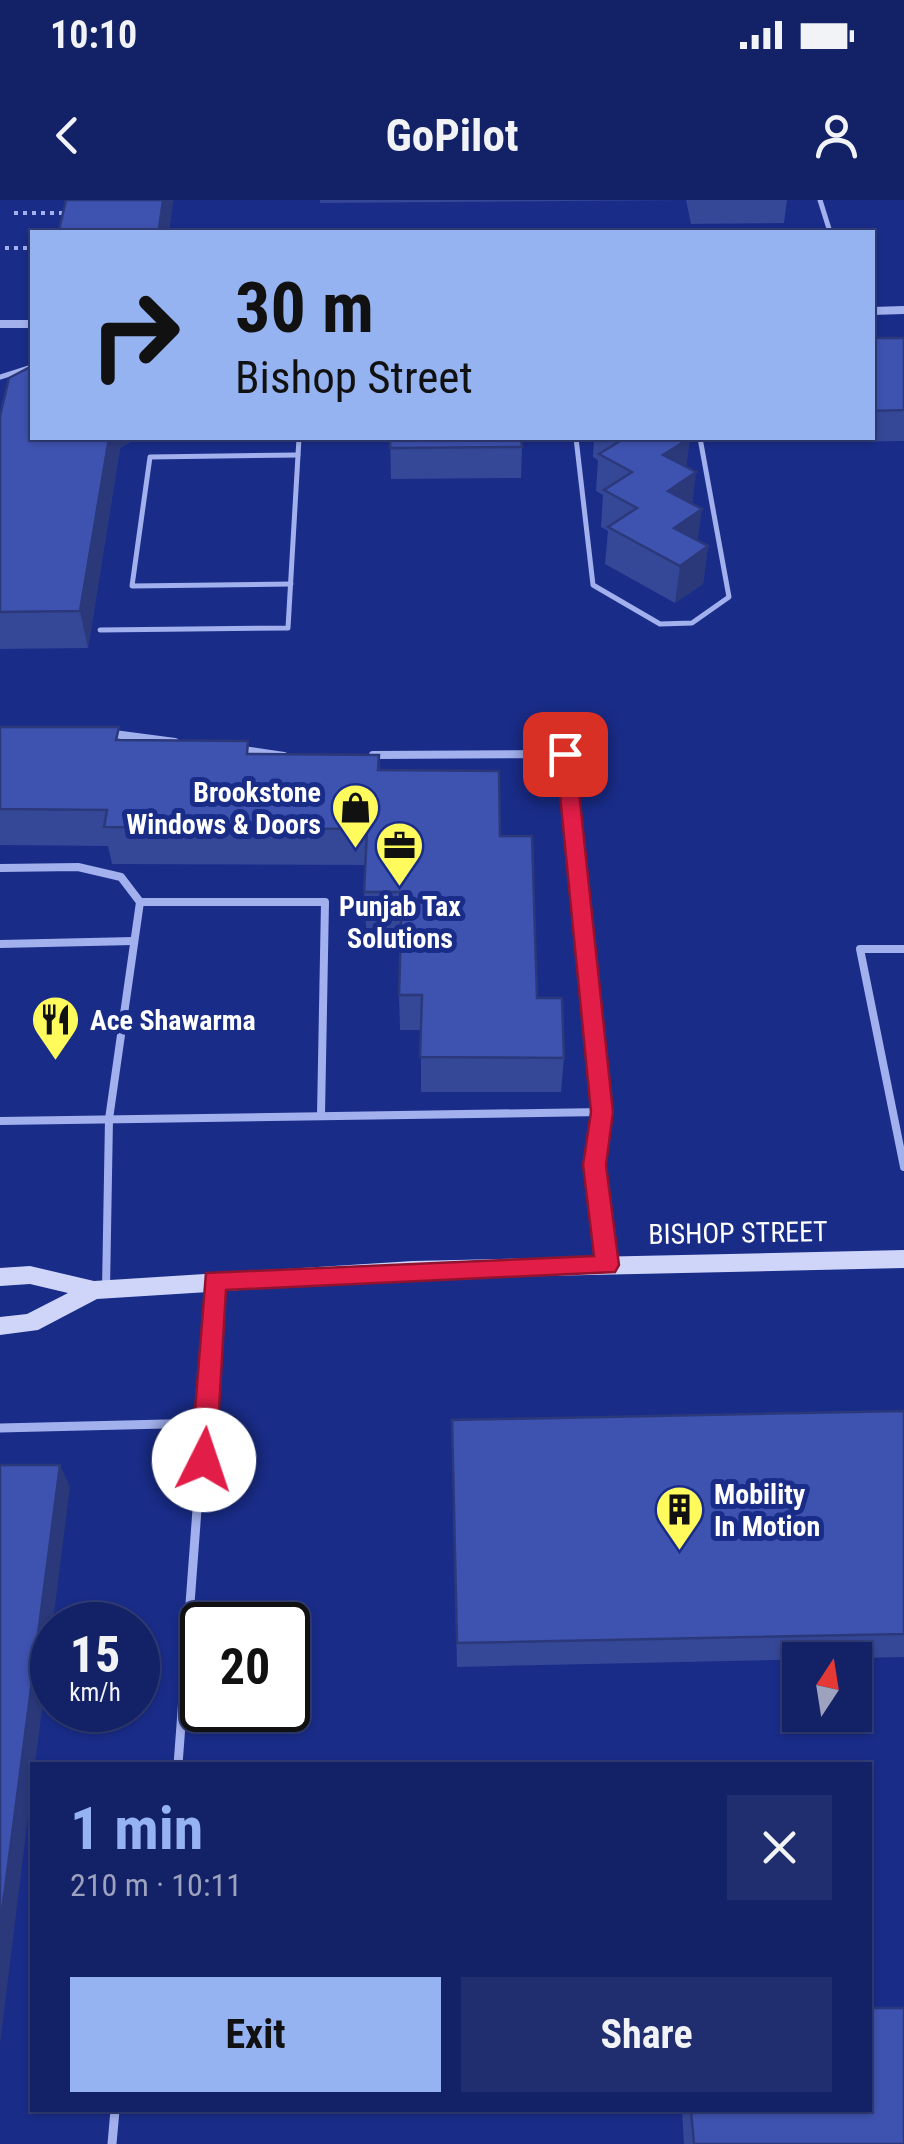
<!DOCTYPE html>
<html lang="en">
<head>
<meta charset="utf-8">
<style>
	:root { --surface:#132166; --page:#202e6f; --text:#f1f3f6; --muted:#9da3bf; --line:#323e7a; --accent:#95b2f1 }
	body { margin:0; font-family:"Roboto Condensed",sans-serif; background:var(--page); color:var(--text); height:100vh; display:flex; flex-direction:column; font-size:38px; white-space:nowrap }
	* { box-sizing:border-box; margin:0 }
	p { font-size:32px; color:var(--muted) }
	.icon { flex:none; width:55px; height:55px; fill:none; stroke:currentColor; stroke-width:2; stroke-linecap:round; stroke-linejoin:round }
	.map { position:relative; flex:1; overflow:hidden }
	.side { position:absolute; left:30px; top:1562px; width:842px; height:350px; display:flex; flex-direction:column; background:var(--surface); border-radius:0px; box-shadow:0 2px 8px #0004,0 0 0 2px var(--line) }
	.side>* { flex:none }
	.guide { position:absolute; left:30px; top:30px; width:845px; height:210px; border-radius:0px; box-shadow:0 2px 8px #0004,0 0 0 2px var(--line); background:#95b2f1; color:#111; overflow:hidden }
	.needle { width:65px; rotate:12deg }
	.controls { position:absolute; left:782px; top:1442px; display:grid; gap:20px }
	.controls a { display:grid; place-items:center; width:90px; height:90px; border-radius:0px; background:var(--surface); box-shadow:0 2px 8px #0004,0 0 0 2px var(--line); font-size:50px }
	.speed { position:absolute; left:30px; top:1402px; display:flex; gap:20px; font-size:50px; font-weight:700; text-align:center }
	.speed>* { display:grid; place-content:center; width:130px; height:130px; border-radius:50%; background:var(--surface); box-shadow:0 2px 8px #0004,0 0 0 2px var(--line); line-height:1 }
	.speed small { font-size:25px; font-weight:400 }
	.speed .limit { border:5px solid #111; border-radius:15px; background:#fff; color:#111 }
	.pin { position:absolute; display:grid; place-items:center; width:85px; height:85px; color:#fff; margin:-42px; border-radius:20px; box-shadow:0 5px 15px #0006 }
	.me { position:absolute; width:110px; margin:-55px; rotate:4deg; stroke-linejoin:round; filter:drop-shadow(0 0 8px #0008) }
	.turn { display:flex; align-items:center; gap:35px; height:210px; padding:0 40px; font-size:45px }
	.turn .icon { width:130px; height:130px; stroke-width:2.5 }
	.turn b { display:block; font-size:70px; line-height:85px }
	.round { display:grid; place-items:center; flex:none; width:105px; height:105px; border-radius:0px; background:var(--page) }
	.head { display:flex; align-items:center; justify-content:space-between; height:170px; padding:0 40px }
	h1 { font-size:60px; font-weight:700; line-height:75px; color:var(--accent) }
	.primary-button { display:flex; gap:20px; margin-top:auto; padding:20px 40px }
	.primary-button a { flex:1; height:115px; border-radius:0px; background:var(--accent); color:#111; font-size:40px; font-weight:700; line-height:115px; text-align:center }
	.primary-button a+a { background:var(--page); color:var(--text) }
	.status { display:flex; justify-content:space-between; align-items:center; height:70px; padding:0 50px; background:var(--surface); direction:ltr }
	.status svg { height:28px; fill:currentColor }
	header { display:flex; justify-content:space-between; align-items:center; height:130px; padding:0 40px; background:var(--surface); font-size:45px; font-weight:700 }
	.map>svg:first-child { display:block }
	.lines { fill:none; stroke-linecap:round; stroke-linejoin:round }
	.path { stroke:#a2b0ed; stroke-width:4; stroke-dasharray:4 5; stroke-linecap:butt }
	.lane-far2 { stroke:#a2b0ed; stroke-width:5 }
	.lane-far1 { stroke:#a2b0ed; stroke-width:8 }
	.lane { stroke:#a2b0ed; stroke-width:9 }
	.street { stroke:#a2b0ed; stroke-width:8 }
	.secondary { fill:#ced5f9; fill-rule:evenodd }
	.wall { fill:#354797 }
	.shaded-wall { fill:#2b397b }
	.building { fill:#3e52b0; stroke:#2b397b; stroke-width:2.5 }
	.route { fill:#e11d48; stroke:#92132f; stroke-width:2.5 }
	.labels { text-anchor:middle; dominant-baseline:central; stroke-width:10; stroke-linejoin:round; paint-order:stroke }
	.poi-label { font-size:28px; font-weight:bold; fill:#fff; stroke:#192c88; text-anchor:start }
	.street-label { font-size:28px; fill:#fff; stroke:#192c88 }
</style>
</head>
<body>
<div class="status"><b>10:10</b><svg viewBox="0 0 49 12"><path d="M0 12V9h3v3zM5 12V6h3v6zM10 12V3h3v9zM15 12V0h3v12zM26 1h20v11H26zM47 4h2v5h-2z"/></svg></div>
<header><svg class="icon" aria-label="back" viewBox="0 0 24 24"><path d="M15 5l-7 7 7 7"/></svg>GoPilot<svg class="icon" aria-label="person" viewBox="0 0 24 24"><circle cx="12" cy="8" r="4"/><path d="M4 21q1-7 8-7t8 7"/></svg></header>
<div class="map">
<svg width="904" height="1944" viewBox="0 0 904 1944">
	<rect width="100%" height="100%" fill="#192c88"/>
	<g class="lines">
		<g class="path">
			<path d="M 14,13 L 68,13"/>
			<path d="M 5,48 L 32,48"/>
		</g>
		<g class="lane-far2">
			<path d="M 820,0 L 830,32"/>
			<path d="M 0,177 L 32,167"/>
			<path d="M 576,238 L 593,385 L 660,424 L 692,423 L 729,397 L 700,238"/>
			<path d="M 291,384 L 132,386 L 150,257 L 298,255"/>
			<path d="M 100,430 L 288,428 L 299,238"/>
		</g>
		<g class="lane-far1">
			<path d="M 114,534 L 175,542"/>
			<path d="M 243,550 L 284,556"/>
			<path d="M 0,668 L 78,667 L 121,677 L 140,702 L 109,919 L 106,1089"/>
			<path d="M 140,702 L 325,702 L 321,915"/>
			<path d="M 0,744 L 134,741"/>
			<path d="M 904,749 L 860,749 L 904,967"/>
			<path d="M 602,912 L 594,965 L 607,1065"/>
			<path d="M 0,921 L 602,912 L 565,554 L 373,555"/>
			<path d="M 212,1110 L 214,1085"/>
		</g>
		<g class="lane">
			<path d="M 0,1228 L 207,1223"/>
			<path d="M 178,1565 L 212,1108"/>
			<path d="M 112,1944 L 115,1910"/>
		</g>
		<g class="street">
			<path d="M 872,111 L 904,110"/>
			<path d="M 0,124 L 32,124"/>
		</g>
		<path class="secondary" d="M 904,1050 L 904,1068 L 413,1079 L 97,1099 L 38,1130 L 0,1135 L 0,1117 L 27,1114 L 68,1093 L 30,1084 L 0,1086 L 0,1068 L 30,1066 L 94,1081 L 413,1061 Z"/>
	</g>
	<g class="wall">
		<path d="M 66,0 L 173,0 L 169,32 L 59,32 Z"/>
		<path d="M 320,0 L 787,0 L 784,23 L 691,24 L 686,0 L 320,3 Z"/>
		<path d="M 872,138 L 904,138 L 904,241 L 822,242 L 821,238 L 872,238 Z"/>
		<path d="M 0,216 L 32,238 L 277,238 L 136,239 L 120,248 L 88,448 L 0,449 Z"/>
		<path d="M 390,238 L 522,247 L 521,278 L 391,279 Z"/>
		<path d="M 594,238 L 690,238 L 686,267 L 698,341 L 708,346 L 703,384 L 675,403 L 605,364 L 608,331 L 601,327 L 603,295 L 596,291 L 598,260 L 593,257 Z"/>
		<path d="M 0,527 L 250,554 L 379,555 L 380,570 L 500,636 L 537,798 L 564,858 L 561,892 L 421,892 L 421,830 L 400,830 L 399,795 L 401,728 L 366,728 L 364,692 L 366,665 L 112,664 L 108,646 L 0,645 Z"/>
		<path d="M 904,1211 L 904,1457 L 457,1467 L 452,1248 Z"/>
		<path d="M 682,1910 L 870,1910 L 904,1944 L 684,1944 Z"/>
	</g>
	<g class="shaded-wall">
		<path d="M 163,0 L 173,0 L 169,32 L 159,32 Z"/>
		<path d="M 109,238 L 136,238 L 136,239 L 120,248 L 88,448 L 80,411 Z"/>
		<path d="M 662,238 L 690,238 L 685,275 L 659,292 Z"/>
		<path d="M 696,272 L 692,309 L 668,291 Z"/>
		<path d="M 702,309 L 697,346 L 674,328 Z"/>
		<path d="M 708,346 L 703,384 L 675,403 L 680,366 Z"/>
		<path d="M 60,1265 L 70,1287 L 35,1565 L 32,1565 L 32,1584 L 0,1845 L 0,1727 Z"/>
	</g>
	<g class="building">
		<path d="M 66,0 L 163,0 L 159,29 L 59,30 Z"/>
		<path d="M 872,138 L 904,138 L 904,210 L 872,211 Z"/>
		<path d="M 32,166 L 32,238 L 109,238 L 80,411 L 0,412 L 0,216 L 9,178 Z"/>
		<path d="M 390,238 L 521,238 L 522,247 L 390,248 Z"/>
		<path d="M 625,238 L 690,238 L 663,255 L 696,272 L 668,291 L 702,309 L 674,328 L 708,346 L 680,366 L 608,327 L 637,308 L 604,290 L 632,272 L 599,254 Z"/>
		<path d="M 0,527 L 119,527 L 116,540 L 248,541 L 247,554 L 379,555 L 378,570 L 499,571 L 500,636 L 532,636 L 537,798 L 562,798 L 564,858 L 420,857 L 422,795 L 399,795 L 402,692 L 364,692 L 367,629 L 104,627 L 107,610 L 0,609 Z"/>
		<path d="M 904,1211 L 904,1434 L 457,1443 L 452,1220 Z"/>
		<path d="M 0,1265 L 60,1265 L 0,1727 Z"/>
		<path d="M 870,1808 L 904,1808 L 904,1944 L 694,1944 L 691,1910 L 870,1910 Z"/>
	</g>
	<path class="route" d="M 565,548 L 575,554 L 613,912 L 606,965 L 619,1065 L 615,1072 L 226,1090 L 216,1260 L 213,1269 L 204,1272 L 195,1269 L 191,1260 L 206,1073 L 594,1056 L 583,965 L 591,912 L 556,554 Z"/>
	<defs>
		<symbol id="shop-pin" viewBox="-11 -11 22 30"><path d="M0 17L-7.5 6A9.5 9.5 0 1 1 7.5 6Z" fill="#fffb5d" stroke="#192c88"/><path d="M-5-2.5h2.3a2.7 3.5 0 0 1 5.4 0H5L5.5 6h-11ZM-1.5-2.5h3a1.5 2.3 0 0 0-3 0Z" fill="#111"/></symbol>
		<symbol id="office-pin" viewBox="-11 -11 22 30"><path d="M0 17L-7.5 6A9.5 9.5 0 1 1 7.5 6Z" fill="#fffb5d" stroke="#192c88"/><path d="M-6-3h4V-5.5h4V-3h4V5H-6ZM-1-4.5V-3h2v-1.5ZM-6 0V1H6V0Z" fill="#111"/></symbol>
		<symbol id="restaurant-pin" viewBox="-11 -11 22 30"><path d="M0 17L-7.5 6A9.5 9.5 0 1 1 7.5 6Z" fill="#fffb5d" stroke="#192c88"/><path d="M-5-6h1v4h1v-4h1v4h1v-4h1v5L-1.5 .5V6h-2V.5L-5-1ZM5-6V6H3V1.5H1.5Q1.5-4 5-6Z" fill="#111"/></symbol>
		<symbol id="building-pin" viewBox="-11 -11 22 30"><path d="M0 17L-7.5 6A9.5 9.5 0 1 1 7.5 6Z" fill="#fffb5d" stroke="#192c88"/><path d="M-4-6H4V6H1V3H-1V6H-4ZM-2.5-4.3h1.7v1.8h-1.7ZM.8-4.3h1.7v1.8H.8ZM-2.5-1h1.7V.8h-1.7ZM.8-1h1.7V.8H.8Z" fill="#111"/></symbol>
	</defs>
	<g fill-rule="evenodd">
		<use href="#shop-pin" x="328" y="580" width="55" height="75"/>
		<use href="#office-pin" x="372" y="618" width="55" height="75"/>
		<use href="#restaurant-pin" x="28" y="792" width="55" height="75"/>
		<use href="#building-pin" x="652" y="1282" width="55" height="75"/>
	</g>
	<g class="labels">
		<g class="poi-label">
			<text x="321" y="592" text-anchor="end">Brookstone<tspan x="321" dy="32">Windows &amp; Doors</tspan></text>
			<text x="400" y="706" text-anchor="middle">Punjab Tax<tspan x="400" dy="32">Solutions</tspan></text>
			<text x="90" y="820">Ace Shawarma</text>
			<text x="714" y="1294">Mobility<tspan x="714" dy="32">In Motion</tspan></text>
		</g>
		<g class="street-label">
			<text transform="translate(738 1033) rotate(-1)">BISHOP STREET</text>
		</g>
	</g>
</svg>
<div class="controls">
<a><svg class="needle" viewBox="-14 -14 28 28"><path d="M0-13l5 13h-10z" fill="#e53935"/><path d="M0 13l5-13h-10z" fill="#9da3bf"/></svg></a>
</div>
<div class="speed"><div>15<small>km/h</small></div><div class="limit">20</div></div>
<div class="pin" style="left:565px;top:554px;background:#d93025"><svg class="icon" aria-label="arrive" viewBox="0 0 24 24"><path d="M6 21V4h12l-3 4 3 4H6"/></svg></div>
<svg class="me" style="left:204px;top:1260px" viewBox="-20 -20 40 40"><circle r="19" fill="#fff"/><path d="M0-13L10 11 0 6-10 11z" fill="#e11d48"/></svg>
<div class="guide">
<div class="turn"><svg class="icon" aria-label="right" viewBox="0 0 24 24"><path d="M7 20v-9h11M14 6l5 5-5 5"/></svg><div><b>30 m</b>Bishop Street</div></div>
</div>
<section class="side">
<div class="head"><div><h1>1 min</h1><p>210 m · 10:11</p></div><a class="round"><svg class="icon" aria-label="close" viewBox="0 0 24 24"><path d="M6 6l12 12M18 6L6 18"/></svg></a></div>
<div class="primary-button"><a>Exit</a><a>Share</a></div>
</section>
</div>
</body>
</html>
